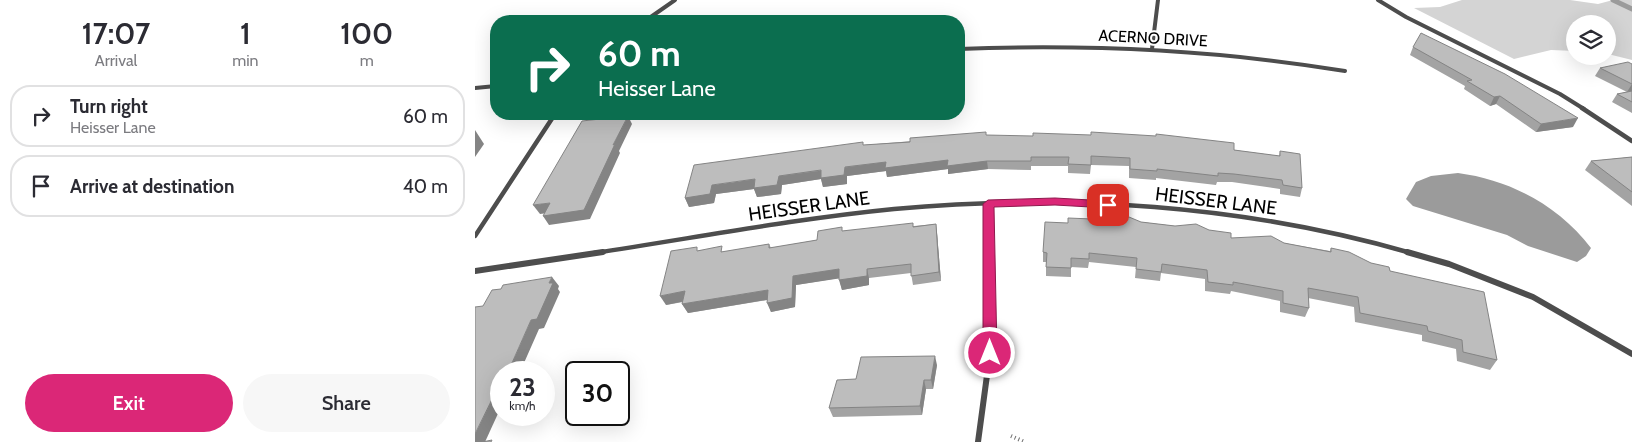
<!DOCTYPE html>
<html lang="en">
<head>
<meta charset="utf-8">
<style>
	:root { --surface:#fff; --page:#f7f7f7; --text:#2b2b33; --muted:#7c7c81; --line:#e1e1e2; --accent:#db2777 }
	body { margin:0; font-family:Cabin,sans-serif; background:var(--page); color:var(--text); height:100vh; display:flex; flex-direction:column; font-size:19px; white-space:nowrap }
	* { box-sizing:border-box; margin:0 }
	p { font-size:16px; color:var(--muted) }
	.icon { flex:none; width:28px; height:28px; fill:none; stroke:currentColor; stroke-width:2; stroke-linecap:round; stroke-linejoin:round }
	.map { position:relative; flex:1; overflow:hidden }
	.details { display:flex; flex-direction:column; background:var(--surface); width:475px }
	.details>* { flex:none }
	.guide { position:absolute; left:15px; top:15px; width:475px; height:105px; border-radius:20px; box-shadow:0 5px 20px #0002; background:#0b6e4f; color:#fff; overflow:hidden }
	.controls { position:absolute; left:1091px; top:15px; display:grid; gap:10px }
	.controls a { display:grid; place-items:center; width:50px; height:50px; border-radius:50%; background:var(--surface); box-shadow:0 5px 20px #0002; font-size:25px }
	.speed { position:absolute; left:15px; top:361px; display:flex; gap:10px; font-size:25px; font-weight:700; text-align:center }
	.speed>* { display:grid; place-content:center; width:65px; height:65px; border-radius:50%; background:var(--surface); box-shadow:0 5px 20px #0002; line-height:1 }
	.speed small { font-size:12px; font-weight:400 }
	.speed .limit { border:2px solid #111; border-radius:8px; background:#fff; color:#111 }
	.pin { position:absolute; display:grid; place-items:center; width:42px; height:42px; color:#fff; margin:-21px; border-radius:10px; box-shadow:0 2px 8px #0006 }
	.me { position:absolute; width:55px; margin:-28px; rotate:0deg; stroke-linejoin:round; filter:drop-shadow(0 0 4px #0008) }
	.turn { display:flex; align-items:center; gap:18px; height:105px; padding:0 25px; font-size:22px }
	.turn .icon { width:65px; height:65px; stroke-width:2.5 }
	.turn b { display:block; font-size:35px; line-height:42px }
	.eta { display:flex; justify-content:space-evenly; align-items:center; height:85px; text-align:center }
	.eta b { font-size:30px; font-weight:600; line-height:35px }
	.button { display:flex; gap:10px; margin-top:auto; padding:10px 25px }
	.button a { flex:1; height:58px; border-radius:30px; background:var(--accent); color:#fff; font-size:20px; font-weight:600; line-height:58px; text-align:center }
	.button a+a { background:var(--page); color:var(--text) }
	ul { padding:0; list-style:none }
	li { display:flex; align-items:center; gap:15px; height:62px; margin:0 10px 8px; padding:0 15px; border:2px solid var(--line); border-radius:20px }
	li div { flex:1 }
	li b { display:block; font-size:19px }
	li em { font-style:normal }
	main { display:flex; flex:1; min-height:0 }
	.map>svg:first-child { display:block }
	.green { fill:#d4d4d4 }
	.water { fill:#9b9b9b }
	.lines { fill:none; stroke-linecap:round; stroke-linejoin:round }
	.stream { stroke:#9b9b9b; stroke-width:5 }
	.path { stroke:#6f6f6f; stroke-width:4; stroke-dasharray:1 3; stroke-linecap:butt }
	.street-far2 { stroke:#4d4d4d; stroke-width:4 }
	.street-far1 { stroke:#4d4d4d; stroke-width:4.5 }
	.street { stroke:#4d4d4d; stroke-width:6 }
	.wall { fill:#a3a3a3 }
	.shaded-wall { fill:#848484 }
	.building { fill:#bdbdbd; stroke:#848484 }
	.route { fill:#db2777; stroke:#8e194d }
	.labels { text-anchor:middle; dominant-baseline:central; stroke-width:4; stroke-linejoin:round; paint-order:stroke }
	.far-street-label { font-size:16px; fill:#000; stroke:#fff }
	.street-label { font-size:19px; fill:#000; stroke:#fff }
</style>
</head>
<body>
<main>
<section class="details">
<div class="eta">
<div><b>17:07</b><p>Arrival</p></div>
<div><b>1</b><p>min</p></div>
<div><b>100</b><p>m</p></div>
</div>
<ul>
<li><svg class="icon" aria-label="right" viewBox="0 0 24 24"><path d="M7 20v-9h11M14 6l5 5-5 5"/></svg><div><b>Turn right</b><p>Heisser Lane</p></div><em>60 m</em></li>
<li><svg class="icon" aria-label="arrive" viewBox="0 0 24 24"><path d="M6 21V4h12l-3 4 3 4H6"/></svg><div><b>Arrive at destination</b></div><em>40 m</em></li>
</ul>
<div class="button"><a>Exit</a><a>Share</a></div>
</section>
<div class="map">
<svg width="1157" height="442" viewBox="0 0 1157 442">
	<rect width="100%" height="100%" fill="#fff"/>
	<path class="green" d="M 987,0 L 1095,0 L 1123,4 L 1138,0 L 1157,0 L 1157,60 L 1133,54 L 1132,24 L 1100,24 L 1100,51 L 1076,50 L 1039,59 L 939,8 L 965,7 Z"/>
	<path class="water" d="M 983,173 C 1035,180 1083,205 1116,248 L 1111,256 L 1102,262 L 1053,246 L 1032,235 L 938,206 L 931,199 L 941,182 L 956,176 Z"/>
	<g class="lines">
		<path class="stream" d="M 1138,0 L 1157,9"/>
		<path class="path" d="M 536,436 L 550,442"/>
		<g class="street-far2">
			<path d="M 903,0 L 931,17 L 1085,94 L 1109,109"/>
			<path d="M 170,21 L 200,0"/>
			<path d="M 484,49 C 614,44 742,50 870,71"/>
			<path d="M 677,49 L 683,0"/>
			<path d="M 0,88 L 21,86"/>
		</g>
		<g class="street-far1">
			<path d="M 1107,108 L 1157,141"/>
			<path d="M 513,204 L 514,253"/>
			<path d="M 0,236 L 80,114"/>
			<path d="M 119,253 C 219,238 318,219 419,209 C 590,193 770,205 936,253"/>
		</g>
		<g class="street">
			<path d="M 932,252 L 974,264 L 1058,297 L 1157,354"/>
			<path d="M 0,271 L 128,252"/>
			<path d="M 503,442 L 515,353 L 514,252"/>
		</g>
	</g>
	<g class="wall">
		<path d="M 938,47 L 1098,127 L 1061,132 L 1021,104 L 1015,106 L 989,89 L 990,86 L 935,55 Z"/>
		<path d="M 1157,64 L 1157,113 L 1137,102 L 1142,94 L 1152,92 L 1120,76 L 1125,68 Z"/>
		<path d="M 511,135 L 759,150 L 804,156 L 805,151 L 827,188 L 825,197 L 805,194 L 805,189 L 757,182 L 742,182 L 741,185 L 681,178 L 681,180 L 654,178 L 654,166 L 616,165 L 615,174 L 593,173 L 593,166 L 556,166 L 556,170 L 513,169 L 473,174 L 473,169 L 412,177 L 411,171 L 372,176 L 372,184 L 348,187 L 346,179 L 307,185 L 306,194 L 282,197 L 279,189 L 241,194 L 239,203 L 214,207 L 210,198 L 389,145 Z"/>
		<path d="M 1157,157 L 1157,206 L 1110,170 L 1116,161 Z"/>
		<path d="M 666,222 L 734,230 L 756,238 L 809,243 L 855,251 L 856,248 L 896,263 L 915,271 L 1022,360 L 1015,370 L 982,361 L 981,349 L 947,341 L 947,335 L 880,322 L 879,307 L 833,298 L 834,308 L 830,317 L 805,312 L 805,301 L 756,291 L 755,294 L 730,291 L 730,279 L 686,273 L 685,281 L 660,278 L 661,267 L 614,262 L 613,268 L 596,267 L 596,277 L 571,276 L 571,262 L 568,262 L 568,252 L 593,223 Z"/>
		<path d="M 461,224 L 462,233 L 466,281 L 438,285 L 436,273 L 394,278 L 394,285 L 367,290 L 364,278 L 321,285 L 320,307 L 296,312 L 292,300 L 213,313 L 207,304 L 208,302 L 191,305 L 224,250 L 249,252 L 294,244 L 296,248 L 342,240 L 368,231 L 439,226 Z"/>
		<path d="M 462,365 L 458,389 L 451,389 L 447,415 L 358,417 L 354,408 L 381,379 Z"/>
	</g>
	<g class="shaded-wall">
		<path d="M 1157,84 L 1157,91 L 1152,92 Z"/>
		<path d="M 1025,96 L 1021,104 L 1015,106 L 1019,97 Z"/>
		<path d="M 153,116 L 157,124 L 144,151 L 145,153 L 115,219 L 74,225 L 68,216 L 138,145 Z"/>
		<path d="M 1103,118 L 1098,127 L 1061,132 L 1066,124 Z"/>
		<path d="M 0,130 L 9,144 L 0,157 Z"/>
		<path d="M 473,160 L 512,161 L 513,169 L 473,174 L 473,169 L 412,177 L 411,171 L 372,176 L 372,184 L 348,187 L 346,179 L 307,185 L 306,194 L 282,197 L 279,189 L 241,194 L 239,203 L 214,207 L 210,198 L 237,185 L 411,162 Z"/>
		<path d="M 75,203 L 81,212 L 65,214 L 58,205 Z"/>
		<path d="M 461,224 L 462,233 L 466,281 L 464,272 Z"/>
		<path d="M 364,269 L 367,278 L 321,285 L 320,307 L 296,312 L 292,303 L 318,276 Z"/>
		<path d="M 392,269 L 394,278 L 394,285 L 367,290 L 364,280 Z"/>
		<path d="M 77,277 L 84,286 L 83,289 L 85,292 L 69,328 L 64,329 L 45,372 L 33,372 L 56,320 Z"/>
		<path d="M 293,290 L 297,299 L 213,313 L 207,304 Z"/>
		<path d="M 210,291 L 215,300 L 191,305 L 185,296 Z"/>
		<path d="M 460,356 L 462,365 L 458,389 L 456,380 Z"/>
		<path d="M 449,380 L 451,389 L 447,415 L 445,406 Z"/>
		<path d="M 26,384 L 26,407 L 10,442 L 0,442 L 0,434 L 24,385 Z"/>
	</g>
	<g class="building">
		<path d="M 946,33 L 1030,74 L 1103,118 L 1066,124 L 1025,96 L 1019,97 L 992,81 L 997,80 L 938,47 Z"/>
		<path d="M 1153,62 L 1157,64 L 1157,84 L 1125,68 Z"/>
		<path d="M 1157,91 L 1157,102 L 1142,94 Z"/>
		<path d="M 153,116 L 138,145 L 140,144 L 109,210 L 68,216 L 75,203 L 58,205 L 107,121 Z"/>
		<path d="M 511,132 L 511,135 L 558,136 L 558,133 L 616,135 L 616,132 L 681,136 L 681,134 L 759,143 L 759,150 L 805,156 L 805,151 L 825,154 L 827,188 L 808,185 L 807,180 L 759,174 L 743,173 L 743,176 L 682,169 L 682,171 L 655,169 L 655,158 L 616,156 L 616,165 L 593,164 L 594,157 L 556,157 L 556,161 L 512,161 L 472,166 L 473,160 L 410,168 L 411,162 L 370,167 L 369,175 L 346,178 L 346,170 L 304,176 L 302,185 L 279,188 L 280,179 L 237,185 L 235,194 L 210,198 L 219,165 L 388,142 L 388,145 L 435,142 L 435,138 Z"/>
		<path d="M 1157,157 L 1157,192 L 1116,161 Z"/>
		<path d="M 654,217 L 666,222 L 700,226 L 721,224 L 734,230 L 756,233 L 756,238 L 796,236 L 809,243 L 856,252 L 856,248 L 874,252 L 896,263 L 914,267 L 915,271 L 1009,292 L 1022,360 L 988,352 L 987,340 L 953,331 L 952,326 L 885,313 L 883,297 L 833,288 L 834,308 L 808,303 L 808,291 L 758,282 L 758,285 L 733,282 L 732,270 L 687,264 L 686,272 L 661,269 L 662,258 L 614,253 L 614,259 L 596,258 L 596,268 L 571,267 L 572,253 L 568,252 L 570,222 L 593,223 L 593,218 L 641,220 L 641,218 Z"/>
		<path d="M 438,223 L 438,227 L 461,224 L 464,272 L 436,276 L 436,264 L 392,269 L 392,276 L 364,280 L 364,269 L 318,276 L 317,298 L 292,303 L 293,290 L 207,304 L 210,291 L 185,296 L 196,251 L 222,247 L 222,251 L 247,246 L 246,252 L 294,244 L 294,248 L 342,240 L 343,231 L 367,227 L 367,231 Z"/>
		<path d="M 77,277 L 74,283 L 78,283 L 62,319 L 56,320 L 33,372 L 26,372 L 26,384 L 24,385 L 0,434 L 0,307 L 8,306 L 17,290 L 26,289 L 28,285 Z"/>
		<path d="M 460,356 L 456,380 L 449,380 L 445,406 L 354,408 L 362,380 L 381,379 L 386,357 Z"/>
		<path d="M 17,440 L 16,442 L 7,442 Z"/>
	</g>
	<path class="route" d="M 580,198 L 633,201 L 638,205 L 633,208 L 580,205 L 519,207 L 522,353 L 520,357 L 510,357 L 508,353 L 508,204 L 513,200 Z"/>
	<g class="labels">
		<g class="far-street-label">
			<text transform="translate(678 38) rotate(3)">ACERNO DRIVE</text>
		</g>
		<g class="street-label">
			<text transform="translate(741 201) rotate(7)">HEISSER LANE</text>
			<text transform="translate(334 206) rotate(-8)">HEISSER LANE</text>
		</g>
	</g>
</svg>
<div class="controls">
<a><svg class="icon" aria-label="layers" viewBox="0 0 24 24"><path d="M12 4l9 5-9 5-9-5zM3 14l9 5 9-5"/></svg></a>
</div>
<div class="speed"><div>23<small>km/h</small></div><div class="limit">30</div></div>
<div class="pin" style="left:633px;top:205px;background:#d93025"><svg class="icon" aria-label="arrive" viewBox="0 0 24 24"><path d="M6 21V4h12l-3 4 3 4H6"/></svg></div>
<svg class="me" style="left:515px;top:353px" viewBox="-20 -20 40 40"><circle r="17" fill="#db2777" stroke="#fff" stroke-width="3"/><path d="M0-11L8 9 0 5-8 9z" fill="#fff"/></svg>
<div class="guide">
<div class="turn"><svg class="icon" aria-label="right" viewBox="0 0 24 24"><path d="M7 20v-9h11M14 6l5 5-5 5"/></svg><div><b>60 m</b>Heisser Lane</div></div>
</div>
</div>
</main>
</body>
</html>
